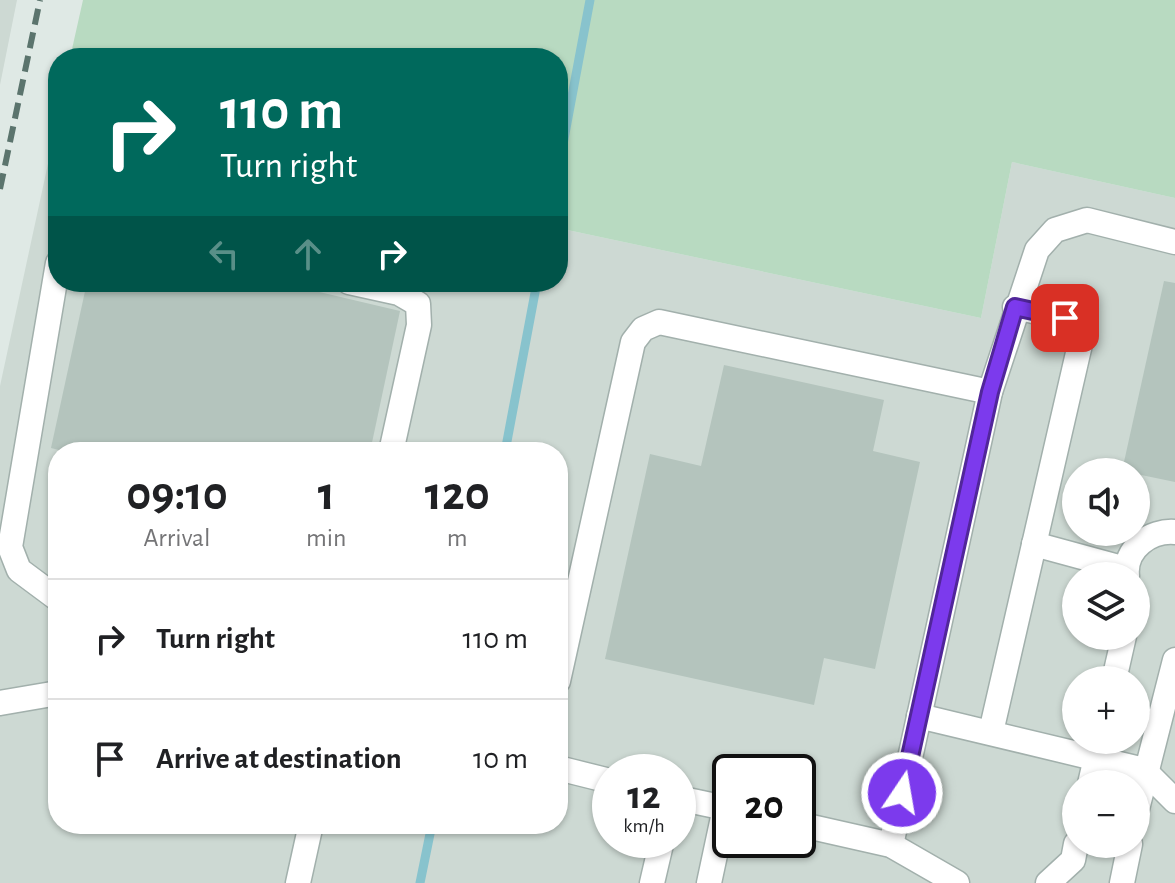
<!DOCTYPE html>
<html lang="en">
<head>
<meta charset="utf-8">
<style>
	:root { --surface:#fff; --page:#f6f6f6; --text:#202124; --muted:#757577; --line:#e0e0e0 }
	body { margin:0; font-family:"Alegreya Sans",sans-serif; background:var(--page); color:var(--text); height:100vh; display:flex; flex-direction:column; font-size:30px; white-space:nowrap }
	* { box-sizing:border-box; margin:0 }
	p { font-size:26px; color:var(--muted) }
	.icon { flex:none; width:44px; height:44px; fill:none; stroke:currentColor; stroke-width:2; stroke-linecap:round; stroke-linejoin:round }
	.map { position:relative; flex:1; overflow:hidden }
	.panel { position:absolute; left:48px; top:442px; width:520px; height:392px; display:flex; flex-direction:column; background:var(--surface); border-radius:32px; box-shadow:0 2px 6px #0004 }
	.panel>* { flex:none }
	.hud { position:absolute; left:48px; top:48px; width:520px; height:244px; border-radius:32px; box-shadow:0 2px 6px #0004; background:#00695c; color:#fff; overflow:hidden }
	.tools { position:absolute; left:1062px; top:458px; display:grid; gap:16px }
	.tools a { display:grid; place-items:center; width:88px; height:88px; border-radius:50%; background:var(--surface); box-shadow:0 2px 6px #0004; font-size:40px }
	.speed { position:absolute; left:592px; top:754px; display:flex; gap:16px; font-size:40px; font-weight:700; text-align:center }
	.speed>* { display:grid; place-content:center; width:104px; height:104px; border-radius:50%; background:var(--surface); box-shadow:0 2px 6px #0004; line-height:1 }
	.speed small { font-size:20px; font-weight:400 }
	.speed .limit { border:4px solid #111; border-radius:12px; background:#fff; color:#111 }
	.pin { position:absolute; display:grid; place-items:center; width:68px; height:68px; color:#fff; margin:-34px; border-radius:16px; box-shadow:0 4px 12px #0006 }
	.me { position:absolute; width:88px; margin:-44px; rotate:12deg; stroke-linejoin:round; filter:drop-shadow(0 0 6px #0008) }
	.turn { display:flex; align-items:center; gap:28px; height:168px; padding:0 40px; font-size:36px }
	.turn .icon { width:104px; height:104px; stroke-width:2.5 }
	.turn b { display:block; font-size:56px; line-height:68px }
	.lanes { display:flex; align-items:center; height:76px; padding:0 40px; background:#0003; justify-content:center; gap:40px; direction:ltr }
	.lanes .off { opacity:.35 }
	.eta { display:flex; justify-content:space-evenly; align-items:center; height:136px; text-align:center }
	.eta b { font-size:48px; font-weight:600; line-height:56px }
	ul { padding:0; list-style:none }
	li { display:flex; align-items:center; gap:24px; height:120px; padding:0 40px; border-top:2px solid var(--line) }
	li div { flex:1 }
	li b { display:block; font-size:30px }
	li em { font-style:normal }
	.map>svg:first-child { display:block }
	.built { fill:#cdd9d3; fill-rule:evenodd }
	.green { fill:#b8dac1 }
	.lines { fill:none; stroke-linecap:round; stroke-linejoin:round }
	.stream { stroke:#88c3cd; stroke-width:9 }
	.building { fill:#b4c4bd }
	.minor-casing { stroke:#a2b0ac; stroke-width:27 }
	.minor { stroke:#fff; stroke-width:24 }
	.rail { stroke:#5b746d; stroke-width:6; stroke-dasharray:16 8; stroke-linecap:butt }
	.route-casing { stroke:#51269a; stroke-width:20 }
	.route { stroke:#7c3aed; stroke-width:14 }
</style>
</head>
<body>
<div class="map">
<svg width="1175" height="883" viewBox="0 0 1175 883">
	<rect width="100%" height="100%" fill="#dfe9e5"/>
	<g class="built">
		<path d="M 0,0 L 17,0 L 0,85 Z"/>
		<path d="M 57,122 L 58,282 L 558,282 L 558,228 L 981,318 L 1012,162 L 1175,198 L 1175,883 L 0,883 L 0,386 ZM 58,452 L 558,452 L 558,824 L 58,824 ZM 1076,472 L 1136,472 L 1136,532 L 1076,532 ZM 1076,576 L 1136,576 L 1136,636 L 1076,636 ZM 1076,680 L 1136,680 L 1136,740 L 1076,740 ZM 610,772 L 678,772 L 678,840 L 610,840 ZM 730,772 L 798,772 L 798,840 L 730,840 ZM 1076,784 L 1136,784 L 1136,844 L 1076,844 Z"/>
	</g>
	<path class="green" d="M 83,0 L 1175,0 L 1175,198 L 1012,162 L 981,318 L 558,228 L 558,58 L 70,58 Z"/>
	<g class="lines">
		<g class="stream">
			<path d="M 558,171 L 590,0"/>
			<path d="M 505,452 L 537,282"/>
			<path d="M 420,883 L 432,824"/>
		</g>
	</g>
	<g class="building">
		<path d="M 1164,281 L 1175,283 L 1175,482 L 1122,471 Z"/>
		<path d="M 87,282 L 277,282 L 400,311 L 370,452 L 67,452 L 51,448 Z"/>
		<path d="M 724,365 L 884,400 L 873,451 L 920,462 L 875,669 L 824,658 L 814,705 L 605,659 L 650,454 L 701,466 Z"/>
	</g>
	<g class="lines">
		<defs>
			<g id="minor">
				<path d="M 58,263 L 10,547 L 19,570 L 58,599"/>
				<path d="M 349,282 L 399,293 L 418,304 L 419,325 L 391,452"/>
				<path d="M 1034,544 L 1126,569"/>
				<path d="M 1127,576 C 1124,548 1151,530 1175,532"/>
				<path d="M 1114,680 L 1124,636"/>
				<path d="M 558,681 L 633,342 L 643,329 L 659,322 L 990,392"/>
				<path d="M 0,703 L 58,693"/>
				<path d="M 919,716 L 1144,770 L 1175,801"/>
				<path d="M 991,732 L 1081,340 L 1078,325 L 1065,318 L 1015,307"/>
				<path d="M 558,768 L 610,781"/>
				<path d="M 1090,784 L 1100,740"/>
				<path d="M 678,798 L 730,809"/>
				<path d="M 1136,813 L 1175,660"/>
				<path d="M 798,824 L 891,845 L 957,883"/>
				<path d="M 891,845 L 990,392 L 1037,250 L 1055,230 L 1087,220 L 1175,242"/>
				<path d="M 298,883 L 311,824"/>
				<path d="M 652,883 L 662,840"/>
				<path d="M 709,883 L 725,808"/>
				<path d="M 1048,883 L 1073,860 L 1076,844"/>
				<path d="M 1122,883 L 1130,844"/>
			</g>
		</defs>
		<use href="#minor" class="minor-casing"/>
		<use href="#minor" class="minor"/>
		<path class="rail" d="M 0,189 L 40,0"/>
	</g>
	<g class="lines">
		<defs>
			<path id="route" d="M 902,793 L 990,392 L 1015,307 L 1065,318"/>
		</defs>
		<use href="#route" class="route-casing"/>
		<use href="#route" class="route"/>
	</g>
</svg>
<div class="tools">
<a><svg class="icon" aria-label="sound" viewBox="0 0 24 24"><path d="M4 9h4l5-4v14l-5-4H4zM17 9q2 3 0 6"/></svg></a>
<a><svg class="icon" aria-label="layers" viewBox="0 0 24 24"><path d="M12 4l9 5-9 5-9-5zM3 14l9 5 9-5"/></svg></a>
<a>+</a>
<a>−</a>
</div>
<div class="speed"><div>12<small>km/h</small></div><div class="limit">20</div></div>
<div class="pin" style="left:1065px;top:318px;background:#d93025"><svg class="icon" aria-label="arrive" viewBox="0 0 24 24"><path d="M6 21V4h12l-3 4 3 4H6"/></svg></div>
<svg class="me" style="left:902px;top:793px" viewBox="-20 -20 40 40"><circle r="17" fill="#7c3aed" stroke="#fff" stroke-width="3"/><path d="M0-11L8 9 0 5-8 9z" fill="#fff"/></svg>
<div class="hud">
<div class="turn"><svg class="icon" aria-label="right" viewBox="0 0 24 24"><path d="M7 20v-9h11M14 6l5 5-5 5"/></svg><div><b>110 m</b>Turn right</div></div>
<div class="lanes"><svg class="icon off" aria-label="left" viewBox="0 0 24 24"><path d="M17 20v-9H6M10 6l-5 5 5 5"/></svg><svg class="icon off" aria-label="ahead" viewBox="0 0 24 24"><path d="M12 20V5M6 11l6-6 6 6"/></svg><svg class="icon" aria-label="right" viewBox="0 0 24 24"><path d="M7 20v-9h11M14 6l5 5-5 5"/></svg></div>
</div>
<section class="panel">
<div class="eta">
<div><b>09:10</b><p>Arrival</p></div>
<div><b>1</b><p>min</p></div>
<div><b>120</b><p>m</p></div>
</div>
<ul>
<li><svg class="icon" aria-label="right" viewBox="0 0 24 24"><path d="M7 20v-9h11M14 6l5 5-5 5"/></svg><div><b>Turn right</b></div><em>110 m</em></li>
<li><svg class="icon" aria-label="arrive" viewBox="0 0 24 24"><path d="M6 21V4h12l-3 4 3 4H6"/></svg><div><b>Arrive at destination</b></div><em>10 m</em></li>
</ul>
</section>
</div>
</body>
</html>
